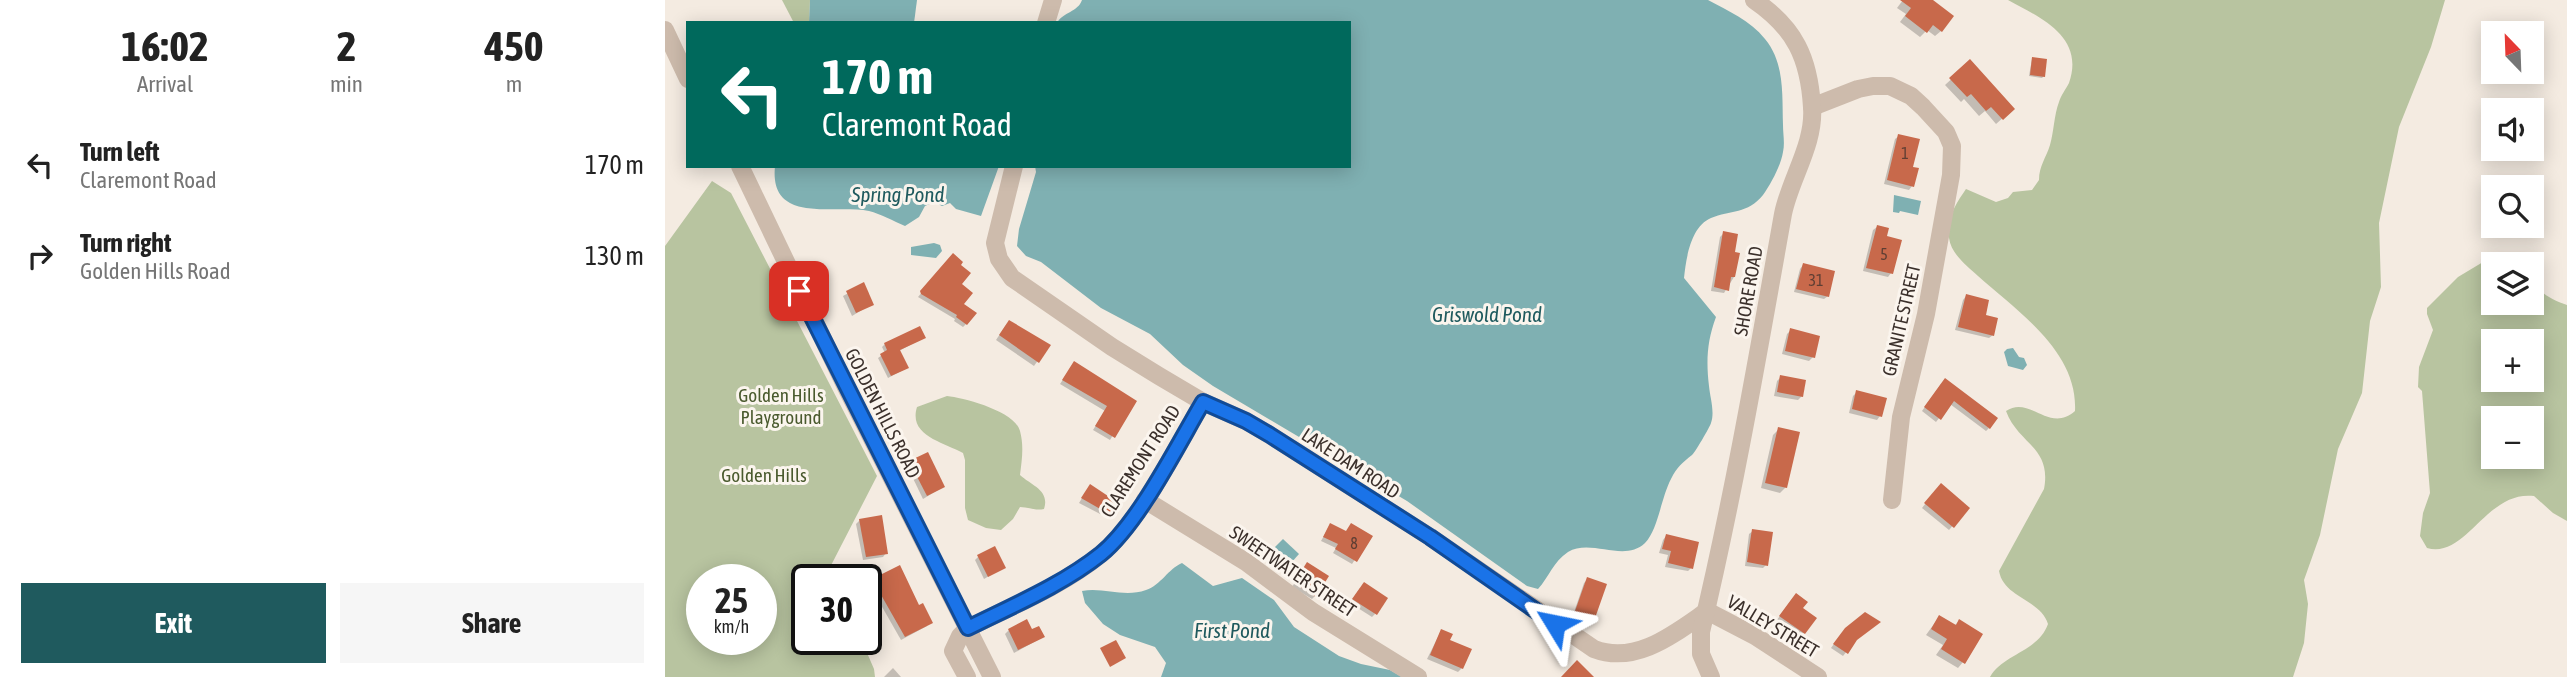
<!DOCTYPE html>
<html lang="en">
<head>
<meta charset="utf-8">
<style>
	:root { --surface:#fff; --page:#f6f6f6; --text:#222; --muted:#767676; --accent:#1f5a5e }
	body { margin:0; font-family:"Asap Condensed",sans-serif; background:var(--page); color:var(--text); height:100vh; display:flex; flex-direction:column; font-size:26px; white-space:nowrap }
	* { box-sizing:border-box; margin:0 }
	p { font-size:23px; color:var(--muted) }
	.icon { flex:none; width:38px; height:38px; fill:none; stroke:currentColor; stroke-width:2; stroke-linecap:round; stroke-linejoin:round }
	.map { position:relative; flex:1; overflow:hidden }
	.panel { display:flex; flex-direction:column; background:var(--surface); width:665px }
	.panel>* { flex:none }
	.guide { position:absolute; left:21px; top:21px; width:665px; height:147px; border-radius:0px; box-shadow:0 4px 18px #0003; background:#00695c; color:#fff; overflow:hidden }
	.needle { width:46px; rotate:337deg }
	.tools { position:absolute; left:1816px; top:21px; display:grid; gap:14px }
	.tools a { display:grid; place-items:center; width:63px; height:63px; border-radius:0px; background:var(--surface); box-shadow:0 4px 18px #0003; font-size:35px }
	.speed { position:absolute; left:21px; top:564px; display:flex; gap:14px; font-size:35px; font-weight:700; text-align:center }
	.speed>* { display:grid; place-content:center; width:91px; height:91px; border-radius:50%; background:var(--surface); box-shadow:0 4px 18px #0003; line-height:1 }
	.speed small { font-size:18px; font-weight:400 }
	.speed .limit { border:4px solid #111; border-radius:10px; background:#fff; color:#111 }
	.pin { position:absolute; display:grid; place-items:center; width:60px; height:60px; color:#fff; margin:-30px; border-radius:14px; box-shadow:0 4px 10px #0006 }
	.me { position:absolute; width:77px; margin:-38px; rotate:305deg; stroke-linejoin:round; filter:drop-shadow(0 0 5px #0008) }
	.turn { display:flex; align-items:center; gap:24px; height:147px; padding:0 21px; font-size:32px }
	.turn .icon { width:91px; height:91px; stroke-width:2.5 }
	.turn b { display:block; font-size:49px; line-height:60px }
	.eta { display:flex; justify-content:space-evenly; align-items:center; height:119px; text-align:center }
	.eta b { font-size:42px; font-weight:700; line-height:49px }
	.primary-button { display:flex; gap:14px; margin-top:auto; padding:14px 21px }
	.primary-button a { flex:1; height:80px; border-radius:0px; background:var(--accent); color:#fff; font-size:28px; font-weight:700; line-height:80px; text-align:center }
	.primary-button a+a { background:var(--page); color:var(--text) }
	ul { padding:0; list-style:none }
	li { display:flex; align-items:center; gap:21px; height:91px; padding:0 21px }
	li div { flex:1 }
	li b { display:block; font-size:26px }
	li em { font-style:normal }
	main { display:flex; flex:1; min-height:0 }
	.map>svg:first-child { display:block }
	.green { fill:#b8c4a0; fill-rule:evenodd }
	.water { fill:#7fb0b2 }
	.shadow { fill:#0003 }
	.building { fill:#c8694b }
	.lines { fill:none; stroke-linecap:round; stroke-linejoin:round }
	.minor { stroke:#cdbbac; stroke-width:18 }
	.route-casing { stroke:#114b97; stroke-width:18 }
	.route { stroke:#1a73e8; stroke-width:12 }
	.labels { text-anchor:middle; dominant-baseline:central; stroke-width:6; stroke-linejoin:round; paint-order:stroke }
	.number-label { font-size:16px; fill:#5e3e33 }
	.street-label { font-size:19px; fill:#3b302b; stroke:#fbf5ee }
	.park-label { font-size:19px; fill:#4a5a2e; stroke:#fbf5ee }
	.water-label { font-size:21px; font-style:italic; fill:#1f5a5e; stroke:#fbf5ee }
</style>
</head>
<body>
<main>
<section class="panel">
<div class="eta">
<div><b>16:02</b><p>Arrival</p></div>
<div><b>2</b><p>min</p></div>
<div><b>450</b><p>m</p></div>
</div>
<ul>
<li><svg class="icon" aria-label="left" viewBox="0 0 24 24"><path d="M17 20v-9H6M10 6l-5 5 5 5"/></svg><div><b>Turn left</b><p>Claremont Road</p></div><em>170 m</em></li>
<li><svg class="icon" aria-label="right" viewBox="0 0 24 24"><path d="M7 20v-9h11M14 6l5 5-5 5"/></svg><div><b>Turn right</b><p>Golden Hills Road</p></div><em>130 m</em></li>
</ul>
<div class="primary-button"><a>Exit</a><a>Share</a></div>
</section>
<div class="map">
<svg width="1902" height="677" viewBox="0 0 1902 677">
	<rect width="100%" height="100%" fill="#f4ebe1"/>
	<g class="green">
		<path d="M 117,0 L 145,0 L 144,23 L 129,23 Z"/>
		<path d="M 1343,0 L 1780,0 L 1766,47 L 1734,127 L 1714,223 L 1716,287 L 1705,321 L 1697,393 L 1673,449 L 1655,535 L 1639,580 L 1643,604 L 1639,643 L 1628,677 L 1325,677 C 1338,654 1373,652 1383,624 C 1375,599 1339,598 1334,571 L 1379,489 C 1387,447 1353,444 1341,411 C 1365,395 1384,434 1410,411 C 1413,351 1352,311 1313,276 C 1302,266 1286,254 1284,238 C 1280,220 1292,202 1301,189 L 1331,202 L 1343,198 L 1348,192 L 1367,190 L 1374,180 C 1374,166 1381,158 1385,145 C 1389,131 1389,115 1394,102 C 1396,95 1401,89 1404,83 C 1420,37 1376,18 1343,0 Z"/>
		<path d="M 47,181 L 66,193 L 212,476 L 159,579 L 142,579 L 142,639 L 196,639 L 209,669 L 210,677 L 0,677 L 0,246 ZM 37,579 L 96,579 L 96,639 L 37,639 Z"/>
		<path d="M 1840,257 L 1857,264 L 1829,264 L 1829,303 L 1867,303 L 1867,279 C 1872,292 1889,301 1902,305 L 1902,521 L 1888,513 L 1869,496 C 1821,490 1802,559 1762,548 L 1755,536 L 1758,513 L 1765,493 L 1757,391 L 1753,387 L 1754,367 L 1768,330 L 1762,314 L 1762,308 L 1793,277 L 1823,259 ZM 1867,341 L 1867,380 L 1829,380 L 1829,341 ZM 1867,418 L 1867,457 L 1829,457 L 1829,418 Z"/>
		<path d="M 282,396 C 299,398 350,411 355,431 C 359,446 357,459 355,475 C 367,486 385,490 379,509 C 370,511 364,507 355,507 L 348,519 L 336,530 L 321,528 L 303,520 L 300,508 L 300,460 L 298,453 C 279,442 243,436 252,407 Z"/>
	</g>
	<g class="water">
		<path d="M 145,0 L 252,0 L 249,23 L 144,23 Z"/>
		<path d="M 417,0 L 1043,0 C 1063,11 1085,20 1100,39 C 1120,63 1117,96 1118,125 C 1118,134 1120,143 1118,152 C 1116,165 1106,184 1098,195 C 1083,214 1065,210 1046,218 C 1025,227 1021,260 1019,278 L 1051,317 C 1042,341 1041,361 1044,386 C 1045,397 1050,412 1046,423 C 1045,427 1029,454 1027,455 C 1017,463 1012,467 1006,479 C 996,498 993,530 980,543 C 959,563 926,538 903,552 C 888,562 884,577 873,589 L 862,586 L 742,501 L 548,386 L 518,365 L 485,334 L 436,308 L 376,262 L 361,256 L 352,246 L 354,229 L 371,172 L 370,166 L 684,166 L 684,23 L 392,23 C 398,12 413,12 417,0 Z"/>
		<path d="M 110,166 L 334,166 L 316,216 L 291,209 L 285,203 L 277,206 L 269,202 L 260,206 L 254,217 L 240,226 C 228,221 216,214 204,211 C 169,204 104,225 110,166 Z"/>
		<path d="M 1229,195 L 1256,201 L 1253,215 L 1235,211 L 1234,213 L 1228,212 Z"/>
		<path d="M 269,243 L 275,245 L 277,251 L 271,258 L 246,255 L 246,247 Z"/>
		<path d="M 1348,348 L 1354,357 L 1359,358 L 1362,365 L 1358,370 L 1343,366 L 1339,352 L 1342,349 Z"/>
		<path d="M 618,539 L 634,554 L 626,563 L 610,547 Z"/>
		<path d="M 517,563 L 548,586 L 577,578 L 609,600 L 629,627 L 674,656 L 696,664 L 725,670 L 737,677 L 496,677 L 501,663 L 490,647 L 455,635 L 438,624 L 420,603 L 417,591 C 439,587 459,598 481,590 C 496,585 503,569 517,563 Z"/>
	</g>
	<g class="shadow">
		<path d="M 1238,0 L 1265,0 L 1276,31 L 1270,36 L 1262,30 L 1255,37 L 1235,22 L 1241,14 L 1232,8 Z"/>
		<path d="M 1367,59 L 1379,76 L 1377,78 L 1364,76 Z"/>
		<path d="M 1305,62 L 1348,109 L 1331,124 L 1320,111 L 1314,116 L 1299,99 L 1296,102 L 1280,85 Z"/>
		<path d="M 1234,136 L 1246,168 L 1247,186 L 1244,190 L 1219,184 L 1230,139 Z"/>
		<path d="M 1212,227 L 1220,238 L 1226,273 L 1223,277 L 1198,271 L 1208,230 Z"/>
		<path d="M 1059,233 L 1067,253 L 1069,277 L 1059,293 L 1046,291 L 1055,237 Z"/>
		<path d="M 288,255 L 301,324 L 298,327 L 289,321 L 290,319 L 253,297 Z"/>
		<path d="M 1138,265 L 1163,296 L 1159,299 L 1129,292 L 1135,269 Z"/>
		<path d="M 198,285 L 207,304 L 187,316 L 178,296 Z"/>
		<path d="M 1301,296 L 1328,335 L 1324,338 L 1290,330 L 1298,300 Z"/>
		<path d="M 341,325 L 383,346 L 369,366 L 331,340 Z"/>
		<path d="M 1126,330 L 1148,357 L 1144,361 L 1117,354 L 1122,334 Z"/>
		<path d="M 258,338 L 234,351 L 242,368 L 223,378 L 213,358 L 220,353 L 217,347 L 220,344 Z"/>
		<path d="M 409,363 L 469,401 L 445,440 L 428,430 L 440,411 L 395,384 Z"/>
		<path d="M 1116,377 L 1137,396 L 1133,400 L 1109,396 L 1112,381 Z"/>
		<path d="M 1276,384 L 1324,428 L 1321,431 L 1285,404 L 1271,422 L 1257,411 Z"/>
		<path d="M 1192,392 L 1215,416 L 1212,420 L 1184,413 L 1188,396 Z"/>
		<path d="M 1114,429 L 1121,487 L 1115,493 L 1096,488 L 1108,435 Z"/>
		<path d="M 245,462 L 278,487 L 258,499 L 242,466 Z"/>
		<path d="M 1272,489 L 1303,508 L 1284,530 L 1257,508 Z"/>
		<path d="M 422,490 L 443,513 L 439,516 L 414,503 Z"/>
		<path d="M 195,520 L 221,553 L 218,557 L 198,560 L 191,524 Z"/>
		<path d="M 665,525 L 680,533 L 705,537 L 687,564 L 668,553 L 671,548 L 656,541 Z"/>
		<path d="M 1088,531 L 1101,565 L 1098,568 L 1080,566 L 1084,534 Z"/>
		<path d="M 1001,536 L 1026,568 L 1023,571 L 1000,567 L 1003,555 L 994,553 L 998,540 Z"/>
		<path d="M 313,557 L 339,567 L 319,579 L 310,560 Z"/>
		<path d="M 642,564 L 650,596 L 647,599 L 627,587 Z"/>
		<path d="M 234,568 L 262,626 L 236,640 L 204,584 Z"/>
		<path d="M 923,579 L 927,620 L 924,624 L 907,618 L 919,583 Z"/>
		<path d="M 695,588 L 710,614 L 707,617 L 685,603 Z"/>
		<path d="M 1127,599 L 1136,608 L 1139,633 L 1135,637 L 1112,620 Z"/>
		<path d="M 1274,617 L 1289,626 L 1294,621 L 1298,662 L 1293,668 L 1271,655 L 1278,645 L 1261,635 Z"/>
		<path d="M 344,630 L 366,631 L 378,637 L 349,653 L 340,634 Z"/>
		<path d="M 776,631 L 797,668 L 793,672 L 762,659 Z"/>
		<path d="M 1176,634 L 1190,641 L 1178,656 L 1166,648 Z"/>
		<path d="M 228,668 L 236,677 L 219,677 Z"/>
	</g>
	<g class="building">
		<path d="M 1235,0 L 1268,0 L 1289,16 L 1277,32 L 1268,25 L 1262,33 L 1240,16 L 1246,8 Z"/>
		<path d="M 1367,57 L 1382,59 L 1380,77 L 1365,75 Z"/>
		<path d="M 1305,59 L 1350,109 L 1338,120 L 1326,107 L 1321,111 L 1306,94 L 1302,97 L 1284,78 Z"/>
		<path d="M 1233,134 L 1255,139 L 1248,167 L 1254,168 L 1249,187 L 1222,180 Z"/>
		<path d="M 1212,225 L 1224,228 L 1222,236 L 1237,240 L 1228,274 L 1201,268 Z"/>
		<path d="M 1058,231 L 1073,234 L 1070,252 L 1075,253 L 1070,277 L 1066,277 L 1064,291 L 1049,287 Z"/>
		<path d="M 288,253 L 298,262 L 296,265 L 306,273 L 297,284 L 308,293 L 299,304 L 312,313 L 302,325 L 291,317 L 292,315 L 256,294 L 255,291 Z"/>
		<path d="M 1138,263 L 1170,271 L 1164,297 L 1131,289 Z"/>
		<path d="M 199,282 L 209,305 L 191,313 L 181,291 Z"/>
		<path d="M 1301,294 L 1324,300 L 1321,315 L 1333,318 L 1329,336 L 1293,327 Z"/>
		<path d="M 344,320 L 386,345 L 374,363 L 334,335 Z"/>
		<path d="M 255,326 L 261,338 L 235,350 L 244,368 L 226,376 L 215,354 L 222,350 L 219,343 Z"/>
		<path d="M 1125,328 L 1155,336 L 1150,358 L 1120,351 Z"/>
		<path d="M 409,361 L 472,401 L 450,438 L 430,426 L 442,406 L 397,380 Z"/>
		<path d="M 1115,375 L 1141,380 L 1138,397 L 1112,392 Z"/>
		<path d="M 1280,378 L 1333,418 L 1325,429 L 1289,401 L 1276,420 L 1259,407 Z"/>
		<path d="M 1191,390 L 1222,398 L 1217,417 L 1187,409 Z"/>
		<path d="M 1113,427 L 1135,432 L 1122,488 L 1100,483 Z"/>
		<path d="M 263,452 L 280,487 L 262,496 L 244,461 Z"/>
		<path d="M 1276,483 L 1305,508 L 1289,528 L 1259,503 Z"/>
		<path d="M 425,484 L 452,502 L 444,514 L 416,498 Z"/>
		<path d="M 217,515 L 223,554 L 201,557 L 194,519 Z"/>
		<path d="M 665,523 L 681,531 L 686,523 L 708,536 L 692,562 L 670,549 L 673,544 L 658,537 Z"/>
		<path d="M 1087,529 L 1108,532 L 1103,566 L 1082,562 Z"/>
		<path d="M 1001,534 L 1034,542 L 1028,569 L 1003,563 L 1006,551 L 997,549 Z"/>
		<path d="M 330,546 L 341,568 L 323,577 L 312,555 Z"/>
		<path d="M 642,562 L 664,576 L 651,597 L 629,583 Z"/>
		<path d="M 235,565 L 254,605 L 258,603 L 268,623 L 240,637 L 207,579 Z"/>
		<path d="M 922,577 L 942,584 L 929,621 L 909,614 Z"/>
		<path d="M 699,582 L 723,598 L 712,615 L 687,599 Z"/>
		<path d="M 1131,593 L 1143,602 L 1138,608 L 1152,618 L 1140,634 L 1114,616 Z"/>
		<path d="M 1200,612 L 1216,622 L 1192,640 L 1183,654 L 1168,644 L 1180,628 Z"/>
		<path d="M 1274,615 L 1291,625 L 1294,619 L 1318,634 L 1300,664 L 1276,649 L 1282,639 L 1266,629 Z"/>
		<path d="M 362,619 L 367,629 L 374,626 L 380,637 L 353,650 L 343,629 Z"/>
		<path d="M 776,629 L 788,634 L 785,640 L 807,649 L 798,669 L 765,655 Z"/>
		<path d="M 451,640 L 461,658 L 445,667 L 435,648 Z"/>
		<path d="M 912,660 L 929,677 L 896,677 Z"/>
	</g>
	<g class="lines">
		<g class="minor">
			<path d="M 381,23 L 388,0"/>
			<path d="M 0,30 L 23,79"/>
			<path d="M 1147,107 L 1193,89 L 1208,86 L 1225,86 L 1246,96 L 1258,107 L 1281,132 L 1287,146 L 1286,175 L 1261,314 L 1236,417 L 1227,500"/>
			<path d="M 75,166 L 181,387 L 327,677"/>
			<path d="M 349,166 L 330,243 L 334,259 L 347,278 L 447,347 L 494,376 L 538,402 L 581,421 L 605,435 L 765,537 L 929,649 C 971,665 1009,634 1042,611"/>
			<path d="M 480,500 L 581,562 L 648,612 L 753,677"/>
			<path d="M 1042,611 L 1090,636 L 1153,677"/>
			<path d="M 302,677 L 288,651 L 295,636 L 303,628 C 347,606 397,586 436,554 C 474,523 512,446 538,402"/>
			<path d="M 1046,677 L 1036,654 L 1036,632 C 1069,494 1093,354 1118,214 C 1125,179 1150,144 1147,107 C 1144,58 1130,28 1089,0"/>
		</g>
	</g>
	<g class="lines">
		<defs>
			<path id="route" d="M 134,291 L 303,628 C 347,606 397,585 436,554 C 474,523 512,446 538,402 L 581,421 L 605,435 L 765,537 L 890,624"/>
		</defs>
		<use href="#route" class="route-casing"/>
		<use href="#route" class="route"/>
	</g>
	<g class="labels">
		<g class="number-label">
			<text x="1240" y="153">1</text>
			<text x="1219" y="254">5</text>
			<text x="1151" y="280">31</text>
			<text x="689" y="543">8</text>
		</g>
		<g class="street-label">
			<text transform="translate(1083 291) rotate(-80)">SHORE ROAD</text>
			<text transform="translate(1236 320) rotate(-77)">GRANITE STREET</text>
			<text transform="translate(218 413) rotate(63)">GOLDEN HILLS ROAD</text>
			<text transform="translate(475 461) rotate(-57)">CLAREMONT ROAD</text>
			<text transform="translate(686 463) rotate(33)">LAKE DAM ROAD</text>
			<text transform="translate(628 571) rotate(34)">SWEETWATER STREET</text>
			<text transform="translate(1108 626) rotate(31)">VALLEY STREET</text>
		</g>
		<g class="park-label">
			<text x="116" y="395">Golden Hills<tspan x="116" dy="22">Playground</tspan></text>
			<text x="99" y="475">Golden Hills</text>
		</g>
		<g class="water-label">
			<text x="233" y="194">Spring Pond</text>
			<text x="822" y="314">Griswold Pond</text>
			<text x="567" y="630">First Pond</text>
		</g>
	</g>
</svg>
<div class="tools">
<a><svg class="needle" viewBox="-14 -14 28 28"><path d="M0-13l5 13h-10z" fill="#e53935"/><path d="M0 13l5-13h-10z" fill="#767676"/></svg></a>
<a><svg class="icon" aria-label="sound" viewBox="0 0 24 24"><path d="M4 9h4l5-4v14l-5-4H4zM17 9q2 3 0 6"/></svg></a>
<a><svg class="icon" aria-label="search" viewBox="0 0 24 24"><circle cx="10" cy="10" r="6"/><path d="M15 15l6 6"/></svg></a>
<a><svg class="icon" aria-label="layers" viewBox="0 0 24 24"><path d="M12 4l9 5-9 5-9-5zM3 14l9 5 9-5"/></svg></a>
<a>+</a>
<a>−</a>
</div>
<div class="speed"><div>25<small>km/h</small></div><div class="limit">30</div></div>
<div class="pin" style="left:134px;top:291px;background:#d93025"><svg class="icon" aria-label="arrive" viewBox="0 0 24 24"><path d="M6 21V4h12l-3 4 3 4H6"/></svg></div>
<svg class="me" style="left:890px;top:624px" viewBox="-20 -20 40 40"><path d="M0-17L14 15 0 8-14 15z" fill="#1a73e8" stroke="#fff" stroke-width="4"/></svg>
<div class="guide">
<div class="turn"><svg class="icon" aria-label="left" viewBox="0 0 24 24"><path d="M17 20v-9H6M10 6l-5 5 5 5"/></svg><div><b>170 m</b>Claremont Road</div></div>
</div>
</div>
</main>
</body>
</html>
